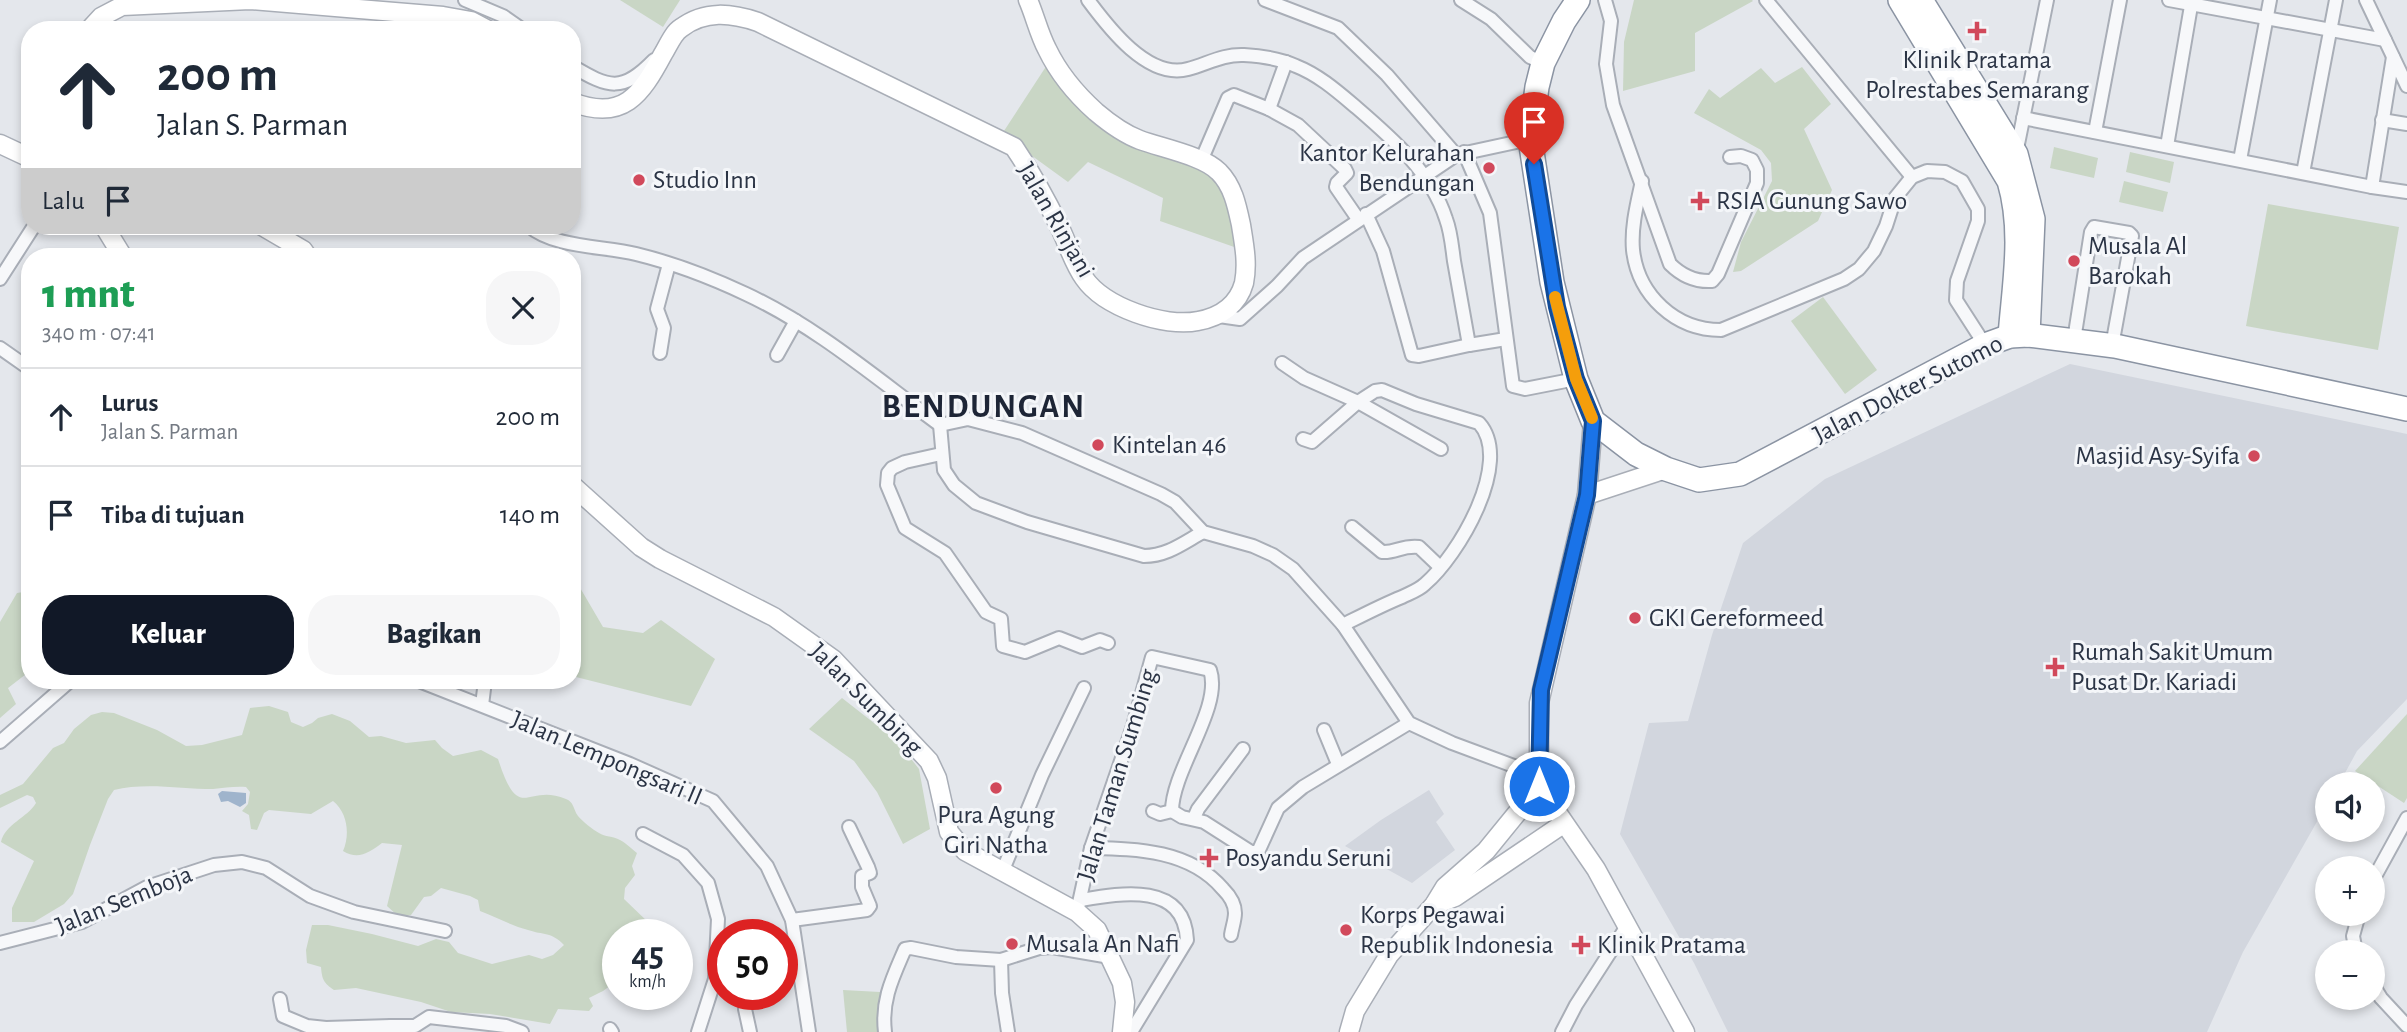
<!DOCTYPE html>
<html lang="id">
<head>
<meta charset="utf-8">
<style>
	:root { --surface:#fff; --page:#f6f6f7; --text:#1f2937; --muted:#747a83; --line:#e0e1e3; --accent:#111827 }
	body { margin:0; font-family:"Alegreya Sans",sans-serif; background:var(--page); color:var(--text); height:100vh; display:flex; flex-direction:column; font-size:26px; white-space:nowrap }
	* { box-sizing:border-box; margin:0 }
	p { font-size:23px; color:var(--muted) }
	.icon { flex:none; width:38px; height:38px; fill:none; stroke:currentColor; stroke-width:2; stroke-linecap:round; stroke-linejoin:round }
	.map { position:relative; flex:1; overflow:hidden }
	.sheet { position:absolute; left:21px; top:248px; width:560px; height:441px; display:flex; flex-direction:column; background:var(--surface); border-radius:28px; box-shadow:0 4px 10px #0003 }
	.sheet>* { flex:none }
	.guide { position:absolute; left:21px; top:21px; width:560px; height:214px; border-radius:28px; box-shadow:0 4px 10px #0003; background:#fff; color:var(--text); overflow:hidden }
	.tools { position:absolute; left:2315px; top:772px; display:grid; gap:14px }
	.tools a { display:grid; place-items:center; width:70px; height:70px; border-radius:50%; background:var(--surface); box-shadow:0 4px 10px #0003; font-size:35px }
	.speed { position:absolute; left:602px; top:919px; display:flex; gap:14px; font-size:35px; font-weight:700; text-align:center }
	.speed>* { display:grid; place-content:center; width:91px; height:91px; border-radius:50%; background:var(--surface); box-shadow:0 4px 10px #0003; line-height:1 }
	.speed small { font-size:18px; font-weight:400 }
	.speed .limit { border:10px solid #d22; background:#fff; color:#111 }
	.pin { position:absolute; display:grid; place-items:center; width:60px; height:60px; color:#fff; margin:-72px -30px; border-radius:50% 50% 50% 0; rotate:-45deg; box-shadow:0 0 7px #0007 }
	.pin .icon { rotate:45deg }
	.me { position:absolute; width:77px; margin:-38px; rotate:0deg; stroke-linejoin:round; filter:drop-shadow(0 0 5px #0008) }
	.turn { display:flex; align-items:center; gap:24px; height:147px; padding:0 21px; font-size:32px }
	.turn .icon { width:91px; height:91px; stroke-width:2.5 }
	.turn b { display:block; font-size:49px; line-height:60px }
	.then { display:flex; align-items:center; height:66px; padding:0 21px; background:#0003; gap:14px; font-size:26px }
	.round { display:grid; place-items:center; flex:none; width:74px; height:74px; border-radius:28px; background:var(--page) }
	.summary { display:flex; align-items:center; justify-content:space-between; height:119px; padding:0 21px }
	h1 { font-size:42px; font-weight:800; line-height:52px; color:#1e9e55 }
	.action { display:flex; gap:14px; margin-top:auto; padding:14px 21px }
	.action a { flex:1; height:80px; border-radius:28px; background:var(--accent); color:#fff; font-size:28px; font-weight:800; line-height:80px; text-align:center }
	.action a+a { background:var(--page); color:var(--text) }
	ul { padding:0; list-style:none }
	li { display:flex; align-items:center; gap:21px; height:98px; padding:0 21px; border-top:2px solid var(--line) }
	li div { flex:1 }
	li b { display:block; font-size:26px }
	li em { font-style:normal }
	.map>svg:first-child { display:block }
	.built { fill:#d2d6de }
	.green { fill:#c9d6c5 }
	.water { fill:#9fb4cc }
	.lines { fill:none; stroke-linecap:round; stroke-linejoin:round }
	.street-casing { stroke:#a9aeb7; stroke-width:16 }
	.secondary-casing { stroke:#a9aeb7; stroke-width:21 }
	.highway-casing { stroke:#8b94a3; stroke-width:26 }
	.street { stroke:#f7f8fa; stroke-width:12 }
	.secondary { stroke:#fff; stroke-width:18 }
	.highway { stroke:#fff; stroke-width:23 }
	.route-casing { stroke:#114b97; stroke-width:18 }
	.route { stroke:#1a73e8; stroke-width:12 }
	.slow { stroke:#f59e0b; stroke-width:12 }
	.poi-dot { fill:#d1495b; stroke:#f4f6f9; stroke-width:2.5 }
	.labels { text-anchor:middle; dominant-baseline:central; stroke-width:6; stroke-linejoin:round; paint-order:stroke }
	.poi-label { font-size:26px; fill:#2b3445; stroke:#f4f6f9; text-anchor:start }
	.street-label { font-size:26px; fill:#2b3445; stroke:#f4f6f9 }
	.district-label { font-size:33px; font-weight:bold; letter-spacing:2px; fill:#1d2536; stroke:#f4f6f9 }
</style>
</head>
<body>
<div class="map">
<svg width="2407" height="1032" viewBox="0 0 2407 1032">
	<rect width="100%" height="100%" fill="#e4e7ec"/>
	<g class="built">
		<path d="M 2070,364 L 2407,434 L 2407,699 L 2357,751 L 2339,784 L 2328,784 L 2327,804 L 2243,952 L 2207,1032 L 1728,1032 L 1694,963 L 1620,834 L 1649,723 L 1688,721 L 1712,635 L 1743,543 L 1825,479 Z"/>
		<path d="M 1429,790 L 1444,814 L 1436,822 L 1455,850 L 1412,883 L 1345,846 L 1381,820 Z"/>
	</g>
	<g class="green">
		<path d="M 620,0 L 680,0 L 663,27 Z"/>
		<path d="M 1634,0 L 1752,0 L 1753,1 L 1695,33 L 1695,71 L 1623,91 L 1624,42 Z"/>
		<path d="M 1047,65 L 1074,102 L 1132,147 L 1204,166 L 1226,191 L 1237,248 L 1160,221 L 1163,198 L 1088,162 L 1068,182 L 1002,134 Z"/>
		<path d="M 1802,67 L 1831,104 L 1804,129 L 1832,190 L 1818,221 L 1741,271 L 1733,272 L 1741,242 L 1772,181 L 1771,163 L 1761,150 L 1694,113 L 1709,89 L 1720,98 L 1761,68 L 1775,83 Z"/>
		<path d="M 2054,147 L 2098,158 L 2094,178 L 2050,168 Z"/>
		<path d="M 2130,152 L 2174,162 L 2170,183 L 2126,172 Z"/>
		<path d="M 2124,181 L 2168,192 L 2163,212 L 2119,202 Z"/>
		<path d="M 2268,204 L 2399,227 L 2378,350 L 2246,326 Z"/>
		<path d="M 1823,297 L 1877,370 L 1845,394 L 1791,321 Z"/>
		<path d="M 572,574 L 603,627 L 643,633 L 661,620 L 715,659 L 691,706 L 572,676 Z"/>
		<path d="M 30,591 L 30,671 L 8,688 L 16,704 L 0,718 L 0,622 L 17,593 Z"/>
		<path d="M 842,698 L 897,741 L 919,769 L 930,829 L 903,844 L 877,792 L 854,761 L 809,729 Z"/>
		<path d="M 269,706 L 288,712 L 291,722 L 303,727 L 312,723 L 318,718 L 332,714 L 350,721 L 369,737 L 381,736 L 406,743 L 435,740 L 442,748 L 453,756 L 481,750 L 498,759 C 520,826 526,782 566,799 C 574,802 573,809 578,816 C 582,821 593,830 599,833 C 605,837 613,836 620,840 C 626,843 632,849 637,853 L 632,866 L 635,875 L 625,888 L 624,899 L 650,924 L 648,934 L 618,934 L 618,980 L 603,991 L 589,998 L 593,1006 L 589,1011 L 558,1009 L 550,1024 L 490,1014 L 451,1012 L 421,1002 L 356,988 L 334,990 C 324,983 322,980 321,967 L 307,963 L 306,950 L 312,925 L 328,925 L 372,934 L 418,946 L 436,939 L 449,942 L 458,953 L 492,964 L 529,955 L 542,959 L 553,955 L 564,945 C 552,932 543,935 528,930 C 512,926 496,917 480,911 L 478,900 L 470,896 L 441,888 L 431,896 L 424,897 L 411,915 L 398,916 L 387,906 L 402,845 L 382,843 C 369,853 358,860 343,851 C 350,835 348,813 333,801 L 311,814 L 269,810 L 264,813 L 257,830 L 251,829 L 249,815 L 242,811 L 248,804 L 250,792 L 246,787 C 235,786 224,788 213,789 C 182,789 144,782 114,790 L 108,799 L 90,845 L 73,894 L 64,904 L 34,922 L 12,922 L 12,908 L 34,861 L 1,842 C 5,824 27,818 36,803 L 33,797 L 27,795 L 0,808 L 0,795 L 23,784 L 53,748 L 64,743 L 74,729 L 91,715 L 102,712 L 114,713 L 157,730 L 186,746 L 202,745 L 242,735 L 250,708 Z"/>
		<path d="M 2407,714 L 2407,798 L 2404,803 L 2355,771 Z"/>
		<path d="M 843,990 L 880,992 L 882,1032 L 847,1032 Z"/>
	</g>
	<path class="water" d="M 222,791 L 246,793 L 246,803 L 240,807 L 228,801 L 221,802 L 218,794 Z"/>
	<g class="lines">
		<defs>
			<g id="street">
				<path d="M 465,0 L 503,16 L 523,30"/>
				<path d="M 1088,0 C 1108,27 1148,80 1188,69 C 1207,64 1223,54 1244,55 C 1261,56 1281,59 1296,66 C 1319,75 1338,92 1357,108 C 1393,139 1431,172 1446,219 C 1451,232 1452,247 1454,261 C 1459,289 1464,317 1469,345 L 1506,339"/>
				<path d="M 1265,0 L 1338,28 L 1387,75 L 1456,155"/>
				<path d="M 1461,0 L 1491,19 L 1530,57 L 1543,63"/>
				<path d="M 1605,0 L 1611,21 L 1606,64 L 1613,105 L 1670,264 C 1682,276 1695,282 1712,281 L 1718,274 L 1757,183 L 1757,170 L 1752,160 L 1741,156 L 1730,157"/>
				<path d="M 1766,0 L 1912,177"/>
				<path d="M 2169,0 L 2385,40"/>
				<path d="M 2366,0 L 2407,86"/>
				<path d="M 572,66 C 609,88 622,93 654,60"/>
				<path d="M 1269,109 L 1286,62"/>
				<path d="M 2023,118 L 2372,187 L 2407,192"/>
				<path d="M 2382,120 L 2407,124"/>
				<path d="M 2095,132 L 2120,0"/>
				<path d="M 2167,146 L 2192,0"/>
				<path d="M 1464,152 L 1490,213 L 1513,386 L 1525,389 L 1576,379"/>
				<path d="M 2016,154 L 2047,0"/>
				<path d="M 2240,160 L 2270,0"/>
				<path d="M 1201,161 L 1228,98 L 1234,95 L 1269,109 L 1298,125 L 1345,169 L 1347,173 L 1337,183 L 1336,187 L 1358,219"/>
				<path d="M 2303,173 L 2336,0"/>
				<path d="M 1642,181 C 1637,204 1631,227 1633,250 C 1638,295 1675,330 1721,330 L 1844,279 L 1859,269 L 1874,251 L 1886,226 L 1895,198 L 1912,177 L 1927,171 L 1945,172 L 1962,181 L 1978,209 L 1978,221 L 1957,281 L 1956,300 L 1985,345"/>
				<path d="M 2372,187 L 2393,57"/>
				<path d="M 1366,214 L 1383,251 L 1412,355 L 1419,356 L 1469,345"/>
				<path d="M 529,226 C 554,248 605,246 636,254 C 673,263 712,278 746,294 C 817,327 877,379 940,425 L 968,419 L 1022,433 L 1161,494 L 1175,502 L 1203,532 L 1253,546 L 1273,555 L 1293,569 L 1343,625 L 1409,723 L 1452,743 L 1538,775"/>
				<path d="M 0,279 L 34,226"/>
				<path d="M 1219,316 L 1240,319 L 1277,286 L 1303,258 L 1456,155 L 1530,139"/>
				<path d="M 2074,340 L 2091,232 L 2094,227 L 2129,233 L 2132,236 L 2112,346"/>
				<path d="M 0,348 L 30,369"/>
				<path d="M 660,353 L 664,328 L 657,309 L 669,264"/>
				<path d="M 777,355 L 796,321"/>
				<path d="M 1282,363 L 1304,378 L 1358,402 L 1441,449"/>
				<path d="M 940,425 L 944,470 L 954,485 L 976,503 L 1027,522 L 1144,556 C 1167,556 1183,543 1203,532"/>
				<path d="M 1303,439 L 1312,442 L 1358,402 L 1375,391 L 1382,390 L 1416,404 L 1479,423 C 1514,462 1458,556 1425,584 C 1419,590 1410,593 1402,597 C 1382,605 1363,615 1343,625"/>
				<path d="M 941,454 L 905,462 L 892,468 L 888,473 L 887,485 L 905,528 L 945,553 L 986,612 L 1001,619 L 1003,646 L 1025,652 L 1059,638 L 1082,647 L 1100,640 L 1108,643"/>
				<path d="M 1352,527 L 1382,552 C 1396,553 1402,545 1419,547 L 1440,567"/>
				<path d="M 419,681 L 630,764 L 713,801 L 767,866 L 792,920 L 809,1032"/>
				<path d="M 482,705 L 485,681"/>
				<path d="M 1324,730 L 1338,764"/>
				<path d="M 0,742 L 70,681"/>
				<path d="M 1153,811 L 1160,814 L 1172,811"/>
				<path d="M 1172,811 L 1182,817 L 1204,822 L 1251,852 L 1258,852 L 1278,808 L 1303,787 L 1409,723"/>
				<path d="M 1194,818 L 1198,809 L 1243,749"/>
				<path d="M 643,834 L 683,855 L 708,883 L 718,919 L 715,979 L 698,1032"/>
				<path d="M 1091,848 C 1138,849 1190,850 1223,889 C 1230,896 1235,903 1235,913 C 1235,920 1232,928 1231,935"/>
				<path d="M 1003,870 L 1042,775 L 1084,688"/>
				<path d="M 2373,880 L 2407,818"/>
				<path d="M 1081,900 C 1122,893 1184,882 1187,940 L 1131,1032"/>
				<path d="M 1077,912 L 1091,848 L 1133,726 L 1152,657 L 1210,670 C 1223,707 1172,770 1172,811"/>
				<path d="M 792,920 L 867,910 L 870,906 L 862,887 L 862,876 L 870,873 L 868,867 L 849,827"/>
				<path d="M 0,943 L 82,922 L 147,887 L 214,865 L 242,862 L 266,868 L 310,896 L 354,912 L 445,931"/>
				<path d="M 2356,952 L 2353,936 L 2359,914"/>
				<path d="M 2373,985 L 2381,998 L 2407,1026"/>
				<path d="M 280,999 L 283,1016 L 307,1026 L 326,1028 L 391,1026"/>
				<path d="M 745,1009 L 750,1032"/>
				<path d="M 610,1029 L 612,1032"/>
				<path d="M 391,1032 L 391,1026 L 415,1026 L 429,1017 L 506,1026 L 522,1032"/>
				<path d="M 885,1032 C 881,1000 893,977 905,949 L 911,948 L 956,957 L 1001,960"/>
				<path d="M 1008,1032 L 1002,993 L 1001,960 L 1039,948 L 1052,947 L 1110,957"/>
				<path d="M 1562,1032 L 1576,1005 L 1627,926"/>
			</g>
			<g id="secondary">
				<path d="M 89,30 L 101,17 L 122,6 L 250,0 L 443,16 L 471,21 L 488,30"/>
				<path d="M 572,102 C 623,122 641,95 663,54 C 668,46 673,33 681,28 C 705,10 731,13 758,22 L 1014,147 C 1033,175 1046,199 1061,230 C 1068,245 1074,264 1084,278 C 1104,307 1164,328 1198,321 C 1220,317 1238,305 1244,283 C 1248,263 1244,244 1241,225 C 1237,206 1233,186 1219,172 C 1204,156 1162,148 1140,140 C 1124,134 1109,123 1096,112 C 1077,95 1058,72 1047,49 C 1039,34 1035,16 1028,0"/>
				<path d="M 0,144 L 30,158"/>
				<path d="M 104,226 L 123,257"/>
				<path d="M 262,226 L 303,250 L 308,257"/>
				<path d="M 1593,421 L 1587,495 L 1539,703 L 1539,786 L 1596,869 L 1685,1032"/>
				<path d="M 572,485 L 641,547 L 660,559 L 774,617 L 833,659 L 929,761 L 937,778 L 949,832 L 965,851 L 1077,912 L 1097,930 L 1122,983 L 1125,1002 L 1122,1032"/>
				<path d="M 1587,495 L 1666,469"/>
				<path d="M 1434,905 L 1455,897 L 1563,824"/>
				<path d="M 1349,1032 L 1355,1011 L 1389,955 L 1434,905 L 1445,887 L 1486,851 L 1539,786"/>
			</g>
			<g id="highway">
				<path d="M 1578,0 L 1564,21 L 1543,63 L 1537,87 L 1530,139 L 1552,282 L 1576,379 L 1593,421 L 1636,454 L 1666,469 L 1699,480 L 1740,474 L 1985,345 L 2010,336 L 2028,335 L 2115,346 L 2407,409"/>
				<path d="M 1900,0 L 2009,181 C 2024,231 2014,284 2010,336"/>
				<path d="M 1921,0 L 2016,154 L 2033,219 L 2028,335"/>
			</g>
		</defs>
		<use href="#street" class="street-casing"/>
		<use href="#secondary" class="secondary-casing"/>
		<use href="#highway" class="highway-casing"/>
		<use href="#street" class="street"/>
		<use href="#secondary" class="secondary"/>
		<use href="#highway" class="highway"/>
	</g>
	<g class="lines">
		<defs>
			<path id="route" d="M 1534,164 L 1557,307 L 1576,379 L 1593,421 L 1587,495 L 1541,690 L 1539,786"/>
		</defs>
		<use href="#route" class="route-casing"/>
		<use href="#route" class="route"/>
		<path class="slow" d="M 1555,297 L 1576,379 L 1592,418"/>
	</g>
	<g class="poi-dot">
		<path d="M1973.5 20.5h7v7h7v7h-7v7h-7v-7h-7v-7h7z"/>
		<circle cx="1489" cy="168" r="7"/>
		<circle cx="639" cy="180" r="7"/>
		<path d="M1696.5 190.5h7v7h7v7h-7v7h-7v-7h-7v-7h7z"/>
		<circle cx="2074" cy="261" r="7"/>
		<circle cx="1098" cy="445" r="7"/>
		<circle cx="2254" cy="456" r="7"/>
		<circle cx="1635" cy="618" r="7"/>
		<path d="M2051.5 656.5h7v7h7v7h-7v7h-7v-7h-7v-7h7z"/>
		<circle cx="996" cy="788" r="7"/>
		<path d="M1205.5 847.5h7v7h7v7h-7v7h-7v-7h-7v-7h7z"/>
		<circle cx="1346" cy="930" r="7"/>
		<circle cx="1012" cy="944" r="7"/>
		<path d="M1577.5 934.5h7v7h7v7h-7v7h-7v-7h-7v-7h7z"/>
	</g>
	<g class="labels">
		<g class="poi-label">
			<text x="1977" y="60" text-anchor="middle">Klinik Pratama<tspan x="1977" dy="30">Polrestabes Semarang</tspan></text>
			<text x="1475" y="153" text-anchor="end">Kantor Kelurahan<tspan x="1475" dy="30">Bendungan</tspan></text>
			<text x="653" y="180">Studio Inn</text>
			<text x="1716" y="201">RSIA Gunung Sawo</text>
			<text x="2088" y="246">Musala Al<tspan x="2088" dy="30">Barokah</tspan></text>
			<text x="1112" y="445">Kintelan 46</text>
			<text x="2240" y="456" text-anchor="end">Masjid Asy-Syifa</text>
			<text x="1649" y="618">GKI Gereformeed</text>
			<text x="2071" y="652">Rumah Sakit Umum<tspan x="2071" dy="30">Pusat Dr. Kariadi</tspan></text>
			<text x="996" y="815" text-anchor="middle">Pura Agung<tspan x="996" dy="30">Giri Natha</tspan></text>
			<text x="1225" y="858">Posyandu Seruni</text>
			<text x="1360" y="915">Korps Pegawai<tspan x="1360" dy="30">Republik Indonesia</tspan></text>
			<text x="1026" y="944">Musala An Nafi</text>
			<text x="1597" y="945">Klinik Pratama</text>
		</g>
		<g class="street-label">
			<text transform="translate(1056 220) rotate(60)">Jalan Rinjani</text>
			<text transform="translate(1908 389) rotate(-27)">Jalan Dokter Sutomo</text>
			<text transform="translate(866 699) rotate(45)">Jalan Sumbing</text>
			<text transform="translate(607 758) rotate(23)">Jalan Lempongsari II</text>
			<text transform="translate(1117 775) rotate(-73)">Jalan Taman Sumbing</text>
			<text transform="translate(124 900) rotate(-22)">Jalan Semboja</text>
		</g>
		<g class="district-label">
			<text x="984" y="407">BENDUNGAN</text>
		</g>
	</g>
</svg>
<div class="tools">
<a><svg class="icon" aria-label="sound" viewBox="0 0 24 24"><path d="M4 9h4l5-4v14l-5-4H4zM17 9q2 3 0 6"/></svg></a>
<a>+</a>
<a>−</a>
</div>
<div class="speed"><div>45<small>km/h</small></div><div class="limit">50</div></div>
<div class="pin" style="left:1534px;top:164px;background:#d93025"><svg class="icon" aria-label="arrive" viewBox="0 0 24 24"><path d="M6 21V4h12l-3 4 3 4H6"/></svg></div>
<svg class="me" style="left:1539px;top:786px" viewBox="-20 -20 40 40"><circle r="17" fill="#1a73e8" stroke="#fff" stroke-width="3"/><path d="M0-11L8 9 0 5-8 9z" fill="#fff"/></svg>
<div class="guide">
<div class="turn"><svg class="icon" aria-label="ahead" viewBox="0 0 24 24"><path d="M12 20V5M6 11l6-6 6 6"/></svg><div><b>200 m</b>Jalan S. Parman</div></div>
<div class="then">Lalu<svg class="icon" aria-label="arrive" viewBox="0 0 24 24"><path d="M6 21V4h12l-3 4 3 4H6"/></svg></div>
</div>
<section class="sheet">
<div class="summary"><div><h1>1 mnt</h1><p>340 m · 07:41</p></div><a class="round"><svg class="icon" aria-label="close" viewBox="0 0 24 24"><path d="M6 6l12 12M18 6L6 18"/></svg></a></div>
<ul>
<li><svg class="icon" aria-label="ahead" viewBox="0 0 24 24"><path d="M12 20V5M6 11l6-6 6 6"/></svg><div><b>Lurus</b><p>Jalan S. Parman</p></div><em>200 m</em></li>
<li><svg class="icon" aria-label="arrive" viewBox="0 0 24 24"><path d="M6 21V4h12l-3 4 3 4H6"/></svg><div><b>Tiba di tujuan</b></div><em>140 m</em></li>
</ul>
<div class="action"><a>Keluar</a><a>Bagikan</a></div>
</section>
</div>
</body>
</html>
